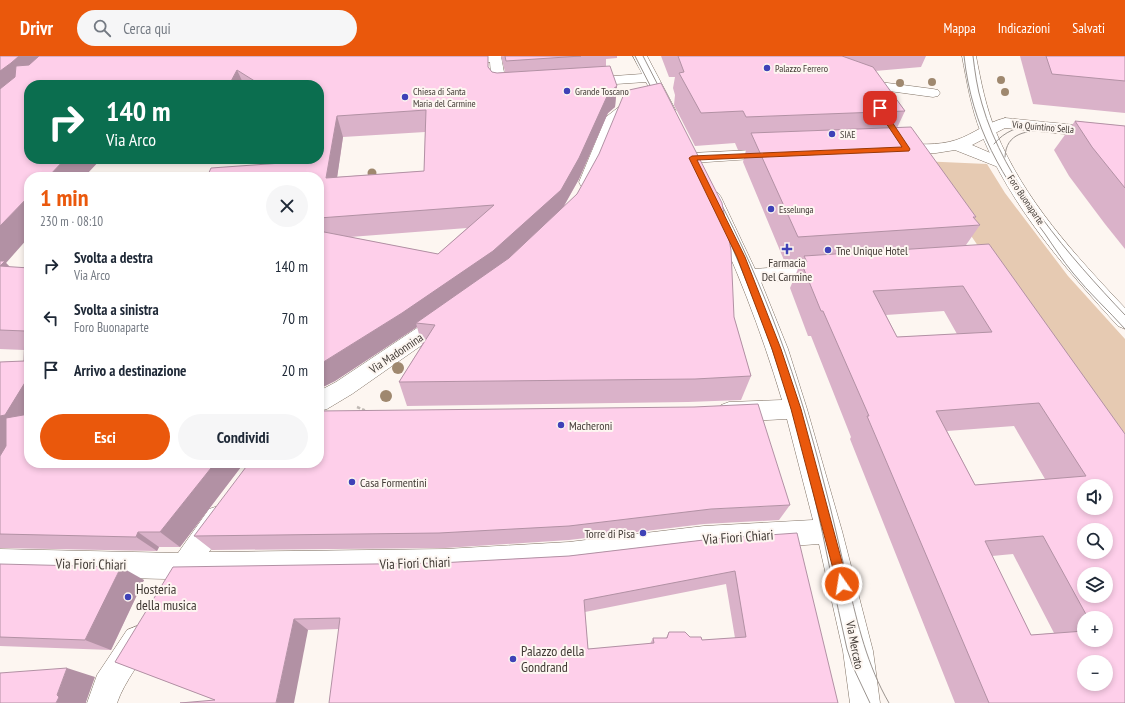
<!DOCTYPE html>
<html lang="it">
<head>
<meta charset="utf-8">
<style>
	:root { --surface:#fff; --page:#f6f6f7; --text:#1f2937; --muted:#747a83; --accent:#ea580c }
	body { margin:0; font-family:"PT Sans Narrow",sans-serif; background:var(--page); color:var(--text); height:100vh; display:flex; flex-direction:column; font-size:15px; white-space:nowrap }
	* { box-sizing:border-box; margin:0 }
	p { font-size:13px; color:var(--muted) }
	.icon { flex:none; width:22px; height:22px; fill:none; stroke:currentColor; stroke-width:2; stroke-linecap:round; stroke-linejoin:round }
	.map { position:relative; flex:1; overflow:hidden }
	.side { position:absolute; left:24px; top:116px; width:300px; height:296px; display:flex; flex-direction:column; background:var(--surface); border-radius:16px; box-shadow:0 2px 6px #0003 }
	.side>* { flex:none }
	.banner { position:absolute; left:24px; top:24px; width:300px; height:84px; border-radius:16px; box-shadow:0 2px 6px #0003; background:#0b6e4f; color:#fff; overflow:hidden }
	.controls { position:absolute; left:1077px; top:423px; display:grid; gap:8px }
	.controls a { display:grid; place-items:center; width:36px; height:36px; border-radius:50%; background:var(--surface); box-shadow:0 2px 6px #0003; font-size:20px }
	.pin { position:absolute; display:grid; place-items:center; width:34px; height:34px; color:#fff; margin:-17px; border-radius:8px; box-shadow:0 2px 6px #0006 }
	.me { position:absolute; width:44px; margin:-22px; rotate:347deg; stroke-linejoin:round; filter:drop-shadow(0 0 3px #0008) }
	.turn { display:flex; align-items:center; gap:14px; height:84px; padding:0 16px; font-size:18px }
	.turn .icon { width:52px; height:52px; stroke-width:2.5 }
	.turn b { display:block; font-size:28px; line-height:34px }
	.round { display:grid; place-items:center; flex:none; width:42px; height:42px; border-radius:21px; background:var(--page) }
	.head { display:flex; align-items:center; justify-content:space-between; height:68px; padding:0 16px }
	h1 { font-size:24px; font-weight:600; line-height:30px; color:var(--accent) }
	.action { display:flex; gap:8px; margin-top:auto; padding:8px 16px }
	.action a { flex:1; height:46px; border-radius:24px; background:var(--accent); color:#fff; font-size:16px; font-weight:600; line-height:46px; text-align:center }
	.action a+a { background:var(--page); color:var(--text) }
	ul { padding:0; list-style:none }
	li { display:flex; align-items:center; gap:12px; height:52px; padding:0 16px }
	li div { flex:1 }
	li b { display:block; font-size:15px }
	li em { font-style:normal }
	header { display:flex; align-items:center; gap:24px; box-sizing:border-box; height:56px; padding:0 20px; background:var(--accent); color:#fff }
	header strong { font-size:19px }
	nav { display:flex; gap:22px; margin-inline-start:auto; font-size:14px }
	.search { width:280px; height:36px; background:var(--page); display:flex; align-items:center; gap:10px; box-sizing:border-box; padding:0 14px; border-radius:22px; color:var(--muted); font-size:15px }
	.map>svg:first-child { display:block }
	.green { fill:#e6cab2 }
	.lines { fill:none; stroke-linecap:round; stroke-linejoin:round }
	.street-casing { stroke:#807265; stroke-width:1 }
	.secondary-casing { stroke:#807265; stroke-width:1 }
	.path { stroke:#c1bab5; stroke-width:2.5; stroke-dasharray:3.5 2; stroke-linecap:butt }
	.street { fill:#fff; fill-rule:evenodd }
	.secondary { fill:#fff; fill-rule:evenodd }
	.tram { stroke:#9a938e; stroke-width:1 }
	.tree { fill:#9f886f }
	.wall { fill:#dab2c9; fill-rule:evenodd }
	.shaded-wall { fill:#b291a4 }
	.building { fill:#fecfea; stroke:#b291a4; fill-rule:evenodd }
	.route { fill:#ea580c; stroke:#983908 }
	.poi-dot { fill:#3f42b7; stroke:#fdf6f1; stroke-width:1.5 }
	.labels { text-anchor:middle; dominant-baseline:central; stroke-width:4; stroke-linejoin:round; paint-order:stroke }
	.far-poi-label { font-size:10px; fill:#413a35; stroke:#fdf6f1; text-anchor:start }
	.far-street-label { font-size:10px; fill:#413a35; stroke:#fdf6f1 }
	.poi-label { font-size:12px; fill:#413a35; stroke:#fdf6f1; text-anchor:start }
	.street-label { font-size:12px; fill:#413a35; stroke:#fdf6f1 }
	.near-street-label { font-size:14px; fill:#413a35; stroke:#fdf6f1 }
	.near-poi-label { font-size:14px; fill:#413a35; stroke:#fdf6f1; text-anchor:start }
</style>
</head>
<body>
<header>
<strong>Drivr</strong>
<div class="search"><svg class="icon" aria-label="search" viewBox="0 0 24 24"><circle cx="10" cy="10" r="6"/><path d="M15 15l6 6"/></svg>Cerca qui</div>
<nav><a>Mappa</a><a>Indicazioni</a><a>Salvati</a></nav>
</header>
<div class="map">
<svg width="1125" height="647" viewBox="0 0 1125 647">
	<rect width="100%" height="100%" fill="#fdf6f1"/>
	<path class="green" d="M 920,105 L 987,108 L 1005,137 L 1068,220 L 1125,283 L 1125,405 Z"/>
	<g class="lines">
		<defs>
			<g id="street">
				<path d="M 459,0 L 501,0 L 506,27 L 519,28 L 521,31 L 519,34 C 511,36 502,37 494,35 L 492,32 L 490,6 L 459,8 L 454,7 L 452,4 L 454,1 Z"/>
				<path d="M 633,0 L 647,0 L 676,55 L 673,58 L 668,60 L 663,58 L 646,26 L 586,30 L 581,29 L 579,26 L 581,23 L 586,22 L 642,18 Z"/>
				<path d="M 857,23 L 933,33 L 938,34 L 940,37 L 938,40 L 933,41 L 852,30 L 850,27 L 852,24 Z"/>
				<path d="M 639,38 L 644,39 L 646,42 L 621,63 L 595,126 L 593,130 L 587,131 L 581,130 L 579,126 L 606,61 L 634,39 Z"/>
				<path d="M 1005,62 L 1125,74 L 1125,84 L 1005,72 L 972,89 L 1009,105 L 1011,108 L 1009,111 L 1003,113 L 955,94 L 936,97 L 897,98 L 891,96 L 889,93 L 891,90 L 897,88 C 916,88 938,90 956,84 C 974,78 985,67 1005,62 Z"/>
				<path d="M 775,93 L 781,95 L 783,98 L 781,101 L 692,107 L 686,105 L 684,102 L 686,99 L 692,97 Z"/>
				<path d="M 712,136 L 718,137 L 721,141 L 755,213 L 827,207 L 834,209 L 837,214 L 834,219 L 827,221 L 761,226 L 788,293 L 807,353 L 842,475 L 873,595 L 880,647 L 850,647 L 843,595 L 819,488 L 704,496 L 569,512 L 445,519 L 191,523 L 188,529 L 178,532 L 168,529 L 166,523 L 0,519 L 0,493 L 178,497 L 209,453 L 218,450 L 227,453 L 231,462 L 227,471 L 209,496 L 445,493 L 569,486 L 704,470 L 813,464 L 787,363 L 729,366 L 721,363 L 718,356 L 721,349 L 729,346 L 782,344 C 761,274 735,207 703,141 L 706,137 Z"/>
				<path d="M 445,255 L 452,258 L 455,263 L 452,268 L 352,338 L 327,353 L 319,355 L 319,335 L 336,326 L 438,258 Z"/>
				<path d="M 137,570 L 147,574 L 151,584 C 142,606 125,624 117,647 L 87,647 L 97,619 L 127,574 Z"/>
			</g>
			<path id="secondary" d="M 962,0 L 976,0 C 981,26 986,52 996,76 C 1024,144 1075,199 1125,252 L 1125,273 L 1118,270 C 1065,212 1011,151 981,77 C 971,52 967,26 962,0 Z"/>
		</defs>
		<use href="#street" class="street-casing"/>
		<use href="#secondary" class="secondary-casing"/>
		<path class="path" d="M 357,351 L 364,354 L 363,357"/>
		<use href="#street" class="street"/>
		<use href="#secondary" class="secondary"/>
		<g class="tram">
			<path d="M 635,0 L 655,39"/>
			<path d="M 643,0 L 662,37"/>
			<path d="M 964,0 C 972,73 1002,120 1045,178 C 1054,191 1063,205 1073,217 C 1089,237 1108,254 1125,273"/>
			<path d="M 973,0 C 975,16 977,32 982,48 C 1004,126 1070,201 1125,259"/>
			<path d="M 994,88 C 1015,62 1051,69 1081,72"/>
			<path d="M 1005,101 C 1006,76 1027,75 1047,74"/>
			<path d="M 716,138 C 765,230 799,326 824,427 C 833,460 840,494 848,527 C 858,569 867,609 889,647"/>
			<path d="M 724,173 C 763,259 793,347 814,439 C 826,490 835,542 847,593 L 853,611 L 870,647"/>
		</g>
	</g>
	<g class="tree">
		<circle cx="1001" cy="24" r="4"/>
		<circle cx="932" cy="26" r="4"/>
		<circle cx="900" cy="27" r="4"/>
		<circle cx="1005" cy="36" r="4"/>
		<circle cx="372" cy="117" r="4.5"/>
		<circle cx="398" cy="312" r="6"/>
		<circle cx="386" cy="340" r="6"/>
	</g>
	<g class="wall">
		<path d="M 0,0 L 489,12 L 492,16 L 497,17 L 505,16 L 501,0 L 617,0 L 617,2 L 606,3 L 606,10 L 617,30 L 615,51 L 608,57 L 579,123 L 564,150 L 734,261 L 751,320 L 741,344 L 688,346 L 407,350 L 399,326 L 422,289 L 417,271 L 335,325 L 319,333 L 319,121 L 282,107 L 319,29 L 29,29 L 29,103 L 101,103 L 84,121 L 29,121 L 6,207 L 10,211 L 29,212 L 29,407 L 244,407 L 180,491 L 159,491 L 157,495 L 0,492 L 0,306 L 24,305 L 24,294 L 0,293 ZM 425,76 L 424,115 L 337,121 L 343,81 ZM 467,172 L 438,198 L 350,181 Z"/>
		<path d="M 661,0 L 926,0 L 921,11 L 875,15 L 905,55 L 897,72 L 976,161 L 974,162 L 980,169 L 966,189 L 1125,378 L 1125,647 L 955,647 L 850,383 L 851,381 L 811,280 L 808,280 L 790,232 L 800,208 L 786,209 L 743,106 L 746,94 L 738,94 L 735,87 L 695,90 L 674,49 L 675,39 L 673,32 L 675,21 L 669,21 ZM 944,255 L 957,278 L 897,281 L 886,259 ZM 1014,370 L 1045,423 L 975,429 L 947,375 ZM 1013,498 L 1054,577 L 1031,579 L 992,500 ZM 1084,562 L 1106,562 L 1106,584 L 1084,584 Z"/>
		<path d="M 1020,0 L 1125,0 L 1125,57 L 1033,48 Z"/>
		<path d="M 1075,65 L 1125,70 L 1125,193 L 1105,168 L 1069,120 L 1054,94 Z"/>
		<path d="M 790,449 L 779,464 L 704,468 L 569,484 L 445,492 L 212,494 L 194,480 Z"/>
		<path d="M 712,483 L 838,647 L 339,573 L 308,574 L 215,644 L 115,606 L 439,507 L 569,500 ZM 726,528 L 735,582 L 702,584 L 669,576 L 666,582 L 653,582 L 650,588 L 588,593 L 585,556 Z"/>
		<path d="M 0,508 L 144,524 L 111,594 L 0,590 Z"/>
	</g>
	<g class="shaded-wall">
		<path d="M 19,0 L 54,0 L 0,48 L 0,15 Z"/>
		<path d="M 237,14 L 244,29 L 229,29 Z"/>
		<path d="M 617,30 L 615,51 L 608,57 L 579,123 L 561,155 L 495,216 L 416,267 L 417,271 L 408,277 L 335,325 L 319,333 L 319,309 L 402,257 L 609,36 Z"/>
		<path d="M 337,60 L 343,81 L 334,143 L 326,122 Z"/>
		<path d="M 65,103 L 101,103 L 84,121 L 48,121 Z"/>
		<path d="M 29,140 L 29,181 L 6,207 L 25,226 L 0,213 L 0,170 Z"/>
		<path d="M 29,320 L 29,377 L 0,410 L 0,360 Z"/>
		<path d="M 215,407 L 244,407 L 180,491 L 160,476 Z"/>
		<path d="M 138,476 L 159,491 L 157,495 L 136,481 Z"/>
		<path d="M 121,511 L 144,524 L 111,594 L 85,584 Z"/>
		<path d="M 294,563 L 308,574 L 294,647 L 276,647 Z"/>
		<path d="M 67,612 L 95,621 L 86,646 L 86,647 L 56,647 L 57,639 Z"/>
	</g>
	<g class="building">
		<path d="M 0,0 L 19,0 L 11,7 L 0,15 Z"/>
		<path d="M 39,0 L 488,0 L 488,11 L 492,16 L 497,17 L 610,10 L 617,30 L 609,36 L 579,102 L 561,134 L 493,195 L 402,257 L 325,305 L 319,309 L 319,175 L 438,198 L 494,149 L 319,162 L 319,121 L 207,121 L 211,112 L 282,107 L 283,103 L 319,103 L 319,29 L 261,29 L 237,14 L 229,29 L 29,29 L 29,103 L 65,103 L 48,121 L 29,121 L 29,140 L 0,170 L 0,33 L 15,21 L 16,10 L 29,9 ZM 426,54 L 424,115 L 326,122 L 337,60 Z"/>
		<path d="M 505,0 L 581,0 L 506,5 Z"/>
		<path d="M 678,0 L 842,0 L 873,11 L 905,55 L 746,61 L 743,55 L 701,57 L 679,17 L 684,16 Z"/>
		<path d="M 1046,0 L 1125,0 L 1125,25 L 1052,18 Z"/>
		<path d="M 661,27 L 722,147 L 731,194 L 734,261 L 751,320 L 695,323 L 399,326 L 435,269 L 416,267 L 509,202 L 577,138 L 599,98 L 624,38 L 629,34 Z"/>
		<path d="M 1075,65 L 1125,70 L 1125,132 L 1092,91 Z"/>
		<path d="M 911,71 L 976,161 L 973,161 L 980,169 L 798,181 L 751,77 Z"/>
		<path d="M 989,188 L 1125,378 L 1125,647 L 989,647 L 867,360 L 869,360 L 823,255 L 821,255 L 801,206 L 807,206 L 804,200 ZM 963,230 L 992,276 L 897,281 L 873,235 ZM 1039,347 L 1086,420 L 975,429 L 936,355 ZM 1084,430 L 1106,430 L 1106,452 L 1084,452 ZM 1084,474 L 1106,474 L 1106,496 L 1084,496 ZM 1043,480 L 1088,562 L 1106,562 L 1106,584 L 1084,584 L 1084,575 L 1031,579 L 985,485 ZM 1084,518 L 1106,518 L 1106,540 L 1084,540 ZM 1084,606 L 1106,606 L 1106,628 L 1084,628 Z"/>
		<path d="M 0,205 L 5,205 L 0,210 Z"/>
		<path d="M 0,210 L 29,212 L 29,320 L 5,359 L 0,360 L 0,306 L 24,305 L 25,275 L 0,274 Z"/>
		<path d="M 758,348 L 790,449 L 711,453 L 569,470 L 439,477 L 194,480 L 249,407 L 319,407 L 319,355 L 694,351 Z"/>
		<path d="M 29,358 L 29,407 L 215,407 L 160,476 L 138,476 L 136,481 L 0,478 L 0,400 L 6,390 L 6,362 Z"/>
		<path d="M 797,477 L 838,647 L 329,647 L 340,562 L 294,563 L 276,647 L 180,647 L 215,644 L 115,606 L 173,511 L 439,507 L 569,500 L 712,483 ZM 735,515 L 746,581 L 702,584 L 701,581 L 690,581 L 685,576 L 669,576 L 667,582 L 653,582 L 654,587 L 588,593 L 584,544 Z"/>
		<path d="M 0,508 L 121,511 L 85,584 L 0,581 Z"/>
		<path d="M 67,612 L 57,639 L 59,641 L 56,647 L 0,647 L 0,617 Z"/>
	</g>
	<path class="route" d="M 880,50 L 882,51 L 910,93 L 909,95 L 697,104 L 745,201 L 781,293 L 801,353 L 848,528 L 846,532 L 842,534 L 838,532 L 837,528 L 791,353 L 772,293 L 737,201 L 689,102 L 692,100 L 902,91 L 876,52 Z"/>
	<g class="poi-dot">
		<circle cx="767" cy="12" r="4"/>
		<circle cx="567" cy="35" r="4"/>
		<circle cx="405" cy="41" r="4"/>
		<circle cx="832" cy="78" r="4"/>
		<circle cx="771" cy="153" r="4"/>
		<path d="M785 187h4v4h4v4h-4v4h-4v-4h-4v-4h4z"/>
		<circle cx="828" cy="194" r="4"/>
		<circle cx="561" cy="369" r="4"/>
		<circle cx="352" cy="426" r="4"/>
		<circle cx="643" cy="477" r="4"/>
		<circle cx="128" cy="541" r="4"/>
		<circle cx="513" cy="603" r="4"/>
	</g>
	<g class="labels">
		<g class="far-poi-label">
			<text x="775" y="12">Palazzo Ferrero</text>
			<text x="413" y="35">Chiesa di Santa<tspan x="413" dy="12">Maria del Carmine</tspan></text>
			<text x="575" y="35">Grande Toscano</text>
			<text x="840" y="78">SIAE</text>
			<text x="779" y="153">Esselunga</text>
		</g>
		<g class="far-street-label">
			<text transform="translate(1043 71) rotate(5)">Via Quintino Sella</text>
			<text transform="translate(1026 144) rotate(56)">Foro Buonaparte</text>
		</g>
		<g class="poi-label">
			<text x="836" y="194">Tne Unique Hotel</text>
			<text x="787" y="206" text-anchor="middle">Farmacia<tspan x="787" dy="14">Del Carmine</tspan></text>
			<text x="569" y="369">Macheroni</text>
			<text x="360" y="426">Casa Formentini</text>
			<text x="635" y="477" text-anchor="end">Torre di Pisa</text>
		</g>
		<g class="street-label">
			<text transform="translate(396 297) rotate(-34)">Via Madonnina</text>
			<text transform="translate(855 589) rotate(79)">Via Mercato</text>
		</g>
		<g class="near-street-label">
			<text transform="translate(738 481) rotate(-4)">Via Fiori Chiari</text>
			<text transform="translate(415 507) rotate(-2)">Via Fiori Chiari</text>
			<text transform="translate(91 508) rotate(1)">Via Fiori Chiari</text>
		</g>
		<g class="near-poi-label">
			<text x="136" y="533">Hosteria<tspan x="136" dy="16">della musica</tspan></text>
			<text x="521" y="595">Palazzo della<tspan x="521" dy="16">Gondrand</tspan></text>
		</g>
	</g>
</svg>
<div class="controls">
<a><svg class="icon" aria-label="sound" viewBox="0 0 24 24"><path d="M4 9h4l5-4v14l-5-4H4zM17 9q2 3 0 6"/></svg></a>
<a><svg class="icon" aria-label="search" viewBox="0 0 24 24"><circle cx="10" cy="10" r="6"/><path d="M15 15l6 6"/></svg></a>
<a><svg class="icon" aria-label="layers" viewBox="0 0 24 24"><path d="M12 4l9 5-9 5-9-5zM3 14l9 5 9-5"/></svg></a>
<a>+</a>
<a>−</a>
</div>
<div class="pin" style="left:880px;top:52px;background:#d93025"><svg class="icon" aria-label="arrive" viewBox="0 0 24 24"><path d="M6 21V4h12l-3 4 3 4H6"/></svg></div>
<svg class="me" style="left:842px;top:528px" viewBox="-20 -20 40 40"><circle r="17" fill="#ea580c" stroke="#fff" stroke-width="3"/><path d="M0-11L8 9 0 5-8 9z" fill="#fff"/></svg>
<div class="banner">
<div class="turn"><svg class="icon" aria-label="right" viewBox="0 0 24 24"><path d="M7 20v-9h11M14 6l5 5-5 5"/></svg><div><b>140 m</b>Via Arco</div></div>
</div>
<section class="side">
<div class="head"><div><h1>1 min</h1><p>230 m · 08:10</p></div><a class="round"><svg class="icon" aria-label="close" viewBox="0 0 24 24"><path d="M6 6l12 12M18 6L6 18"/></svg></a></div>
<ul>
<li><svg class="icon" aria-label="right" viewBox="0 0 24 24"><path d="M7 20v-9h11M14 6l5 5-5 5"/></svg><div><b>Svolta a destra</b><p>Via Arco</p></div><em>140 m</em></li>
<li><svg class="icon" aria-label="left" viewBox="0 0 24 24"><path d="M17 20v-9H6M10 6l-5 5 5 5"/></svg><div><b>Svolta a sinistra</b><p>Foro Buonaparte</p></div><em>70 m</em></li>
<li><svg class="icon" aria-label="arrive" viewBox="0 0 24 24"><path d="M6 21V4h12l-3 4 3 4H6"/></svg><div><b>Arrivo a destinazione</b></div><em>20 m</em></li>
</ul>
<div class="action"><a>Esci</a><a>Condividi</a></div>
</section>
</div>
</body>
</html>
